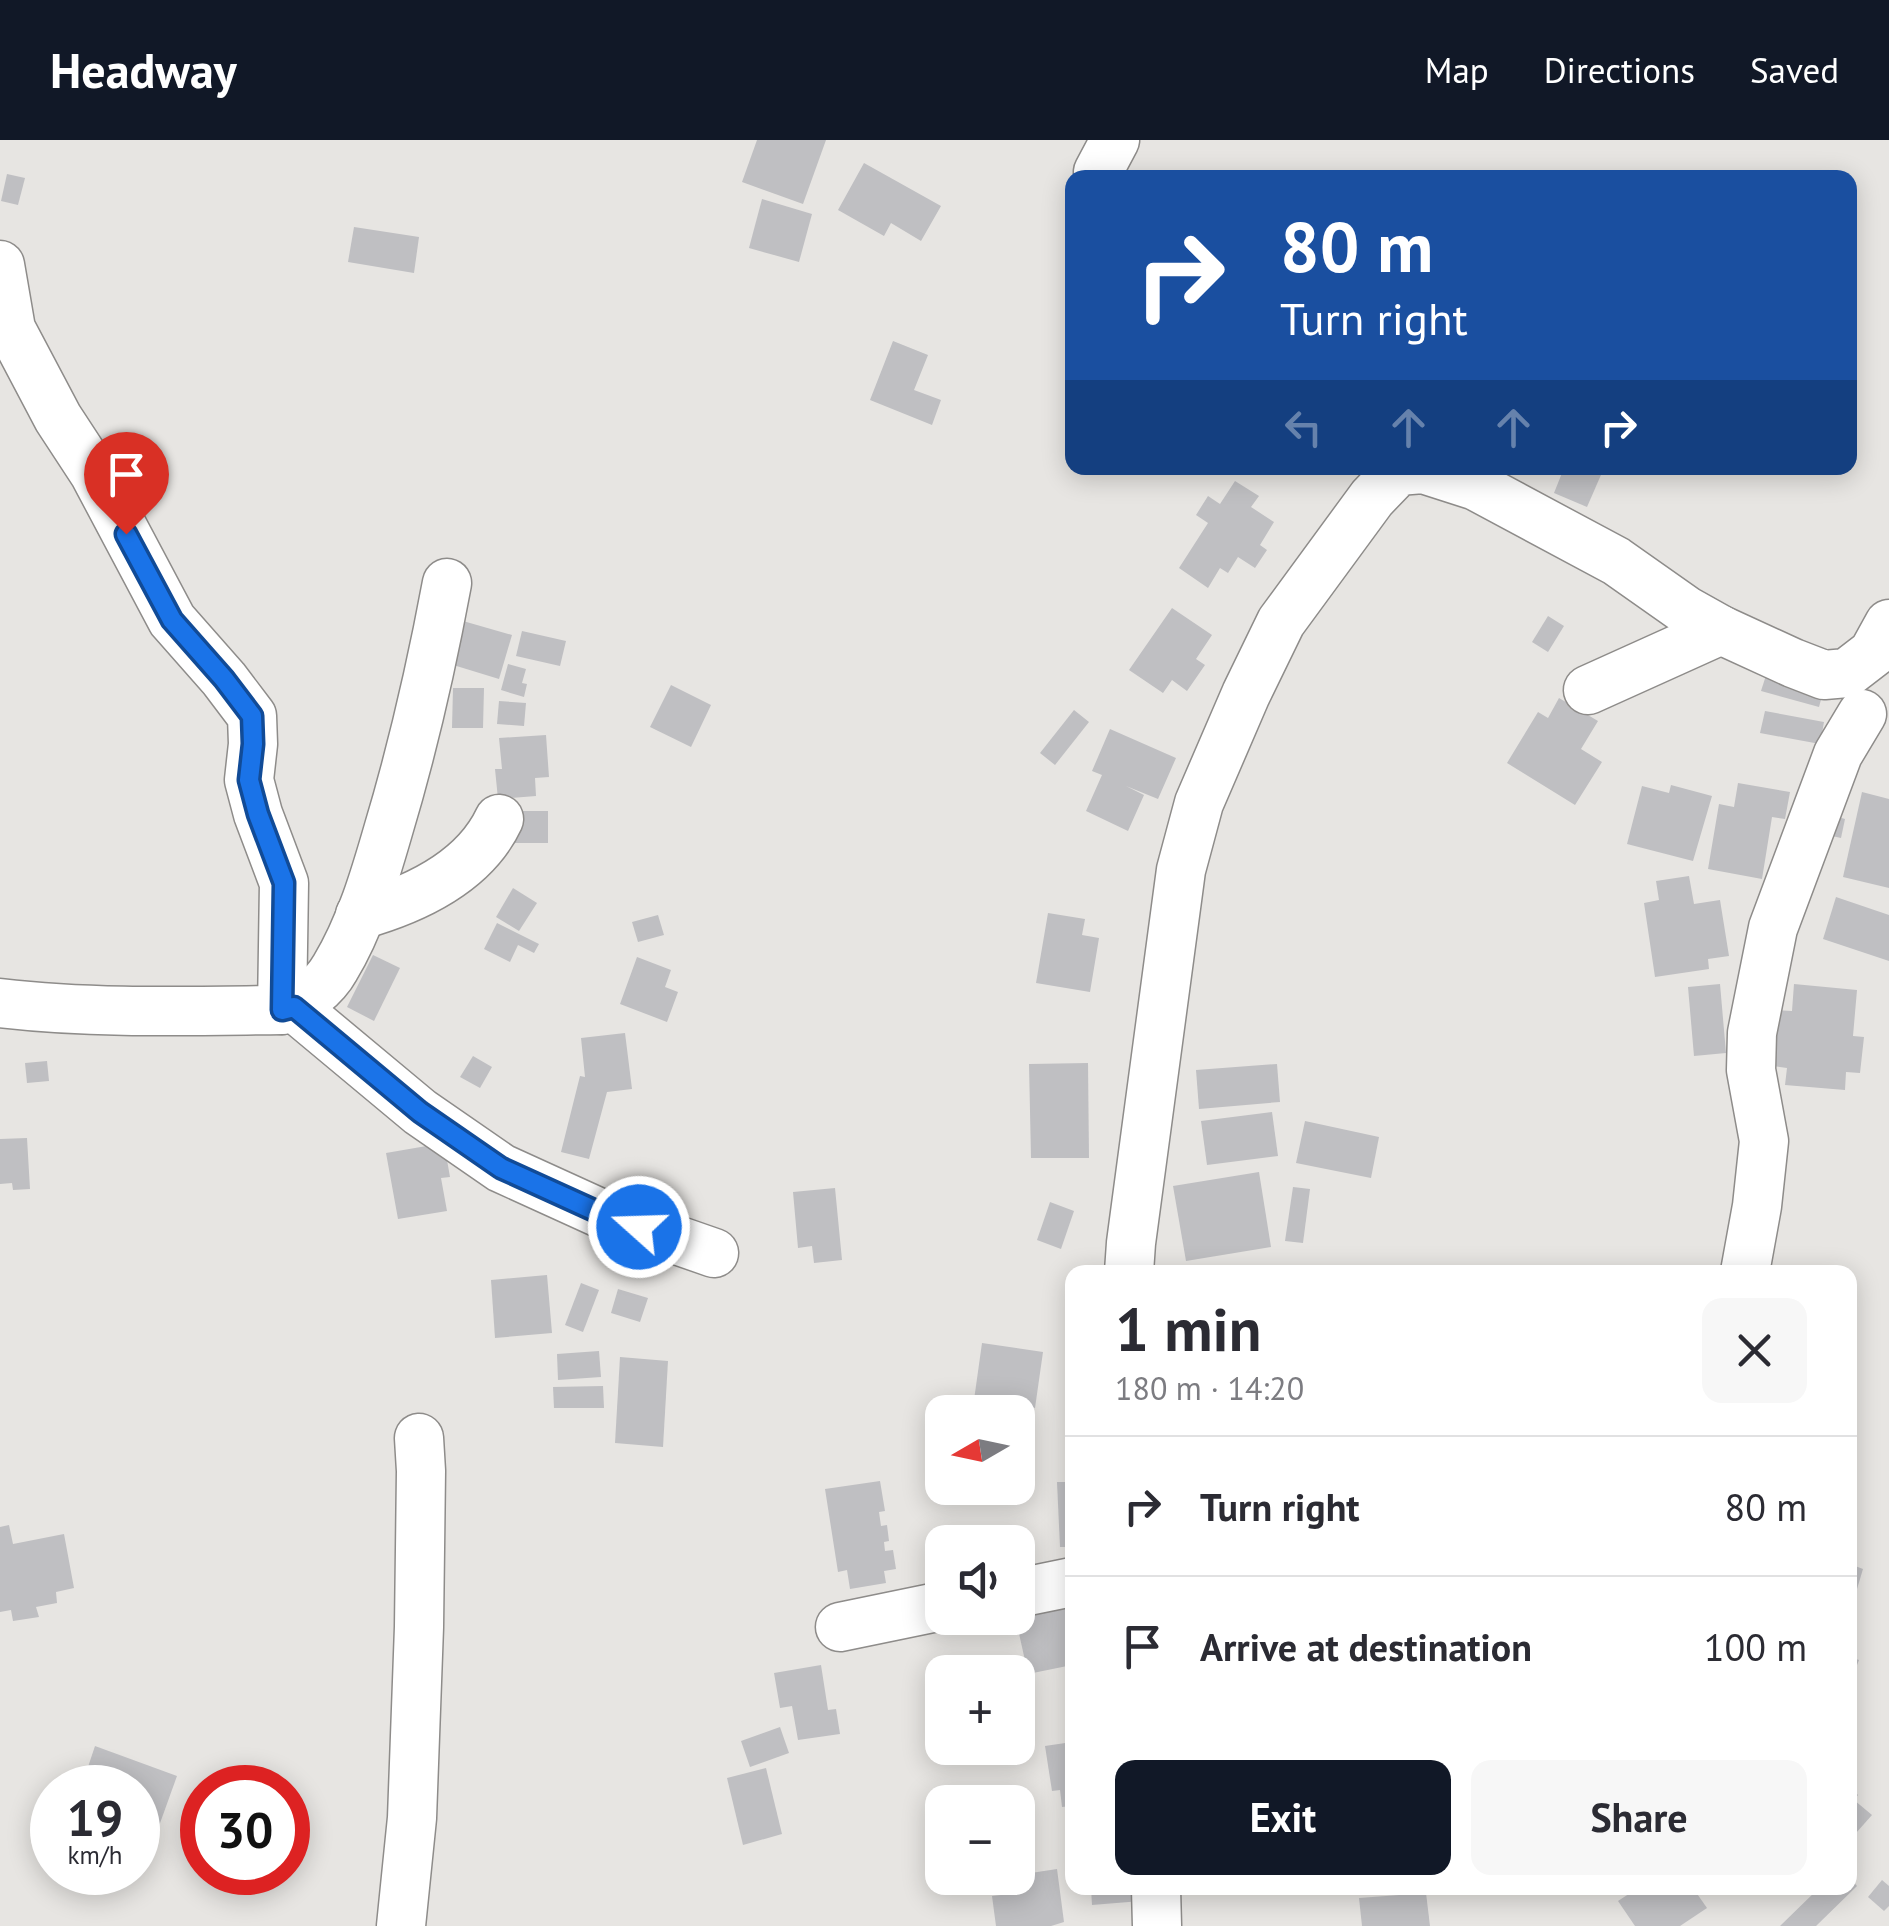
<!DOCTYPE html>
<html lang="en">
<head>
<meta charset="utf-8">
<style>
	:root { --surface:#fff; --page:#f7f7f7; --text:#2b2b33; --muted:#7c7c81; --line:#e1e1e2; --accent:#111827 }
	body { margin:0; font-family:"PT Sans",sans-serif; background:var(--page); color:var(--text); height:100vh; display:flex; flex-direction:column; font-size:38px; white-space:nowrap }
	* { box-sizing:border-box; margin:0 }
	p { font-size:32px; color:var(--muted) }
	.icon { flex:none; width:55px; height:55px; fill:none; stroke:currentColor; stroke-width:2; stroke-linecap:round; stroke-linejoin:round }
	.map { position:relative; flex:1; overflow:hidden }
	.side { position:absolute; left:1065px; top:1125px; width:792px; height:630px; display:flex; flex-direction:column; background:var(--surface); border-radius:20px; box-shadow:0 5px 25px #0003 }
	.side>* { flex:none }
	.guide { position:absolute; left:1065px; top:30px; width:792px; height:305px; border-radius:20px; box-shadow:0 5px 25px #0003; background:#1a4fa0; color:#fff; overflow:hidden }
	.needle { width:65px; rotate:261deg }
	.controls { position:absolute; left:925px; top:1255px; display:grid; gap:20px }
	.controls a { display:grid; place-items:center; width:110px; height:110px; border-radius:20px; background:var(--surface); box-shadow:0 5px 25px #0003; font-size:50px }
	.speed { position:absolute; left:30px; top:1625px; display:flex; gap:20px; font-size:50px; font-weight:700; text-align:center }
	.speed>* { display:grid; place-content:center; width:130px; height:130px; border-radius:50%; background:var(--surface); box-shadow:0 5px 25px #0003; line-height:1 }
	.speed small { font-size:25px; font-weight:400 }
	.speed .limit { border:15px solid #d22; background:#fff; color:#111 }
	.pin { position:absolute; display:grid; place-items:center; width:85px; height:85px; color:#fff; margin:-102px -42px; border-radius:50% 50% 50% 0; rotate:-45deg; box-shadow:0 0 10px #0007 }
	.pin .icon { rotate:45deg }
	.me { position:absolute; width:110px; margin:-55px; rotate:290deg; stroke-linejoin:round; filter:drop-shadow(0 0 8px #0008) }
	.turn { display:flex; align-items:center; gap:35px; height:210px; padding:0 50px; font-size:45px }
	.turn .icon { width:130px; height:130px; stroke-width:2.5 }
	.turn b { display:block; font-size:70px; line-height:85px }
	.lanes { display:flex; align-items:center; height:95px; padding:0 50px; background:#0003; justify-content:center; gap:50px; direction:ltr }
	.lanes .off { opacity:.35 }
	.round { display:grid; place-items:center; flex:none; width:105px; height:105px; border-radius:20px; background:var(--page) }
	.head { display:flex; align-items:center; justify-content:space-between; height:170px; padding:0 50px }
	h1 { font-size:60px; font-weight:700; line-height:75px }
	.primary-button { display:flex; gap:20px; margin-top:auto; padding:20px 50px }
	.primary-button a { flex:1; height:115px; border-radius:20px; background:var(--accent); color:#fff; font-size:40px; font-weight:700; line-height:115px; text-align:center }
	.primary-button a+a { background:var(--page); color:var(--text) }
	ul { padding:0; list-style:none }
	li { display:flex; align-items:center; gap:30px; height:140px; padding:0 50px; border-top:2px solid var(--line) }
	li div { flex:1 }
	li b { display:block; font-size:38px }
	li em { font-style:normal }
	header { display:flex; align-items:center; gap:60px; box-sizing:border-box; height:140px; padding:0 50px; background:var(--accent); color:#fff }
	header strong { font-size:48px }
	nav { display:flex; gap:55px; margin-inline-start:auto; font-size:35px }
	.map>svg:first-child { display:block }
	.building { fill:#bfbfc2 }
	.lines { fill:none; stroke-linecap:round; stroke-linejoin:round }
	.minor-casing { stroke:#8e8c8a; stroke-width:51 }
	.minor { stroke:#fff; stroke-width:48 }
	.route-casing { stroke:#114b97; stroke-width:25 }
	.route { stroke:#1a73e8; stroke-width:18 }
</style>
</head>
<body>
<header>
<strong>Headway</strong>
<nav><a>Map</a><a>Directions</a><a>Saved</a></nav>
</header>
<div class="map">
<svg width="1889" height="1786" viewBox="0 0 1889 1786">
	<rect width="100%" height="100%" fill="#e7e5e2"/>
	<g class="building">
		<path d="M 757,0 L 826,0 L 803,64 L 742,42 Z"/>
		<path d="M 864,23 L 941,66 L 921,101 L 891,83 L 884,96 L 838,70 Z"/>
		<path d="M 7,34 L 25,38 L 18,65 L 1,61 Z"/>
		<path d="M 762,59 L 812,74 L 799,122 L 749,108 Z"/>
		<path d="M 354,87 L 419,97 L 414,133 L 348,122 Z"/>
		<path d="M 893,201 L 928,215 L 914,250 L 941,260 L 932,285 L 870,260 Z"/>
		<path d="M 1564,328 L 1604,328 L 1587,367 L 1554,353 Z"/>
		<path d="M 1235,341 L 1259,356 L 1251,367 L 1274,382 L 1260,405 L 1267,410 L 1255,428 L 1238,417 L 1228,433 L 1220,428 L 1208,448 L 1179,428 L 1208,383 L 1196,375 L 1208,356 L 1220,364 Z"/>
		<path d="M 1172,468 L 1212,495 L 1196,519 L 1205,525 L 1187,551 L 1172,540 L 1163,553 L 1129,530 Z"/>
		<path d="M 1548,476 L 1564,486 L 1548,512 L 1532,502 Z"/>
		<path d="M 463,481 L 512,495 L 499,539 L 450,524 Z"/>
		<path d="M 522,491 L 566,501 L 560,526 L 516,516 Z"/>
		<path d="M 508,524 L 526,529 L 522,543 L 527,544 L 524,557 L 501,550 Z"/>
		<path d="M 1768,529 L 1825,545 L 1819,567 L 1761,551 Z"/>
		<path d="M 671,545 L 711,565 L 691,607 L 650,587 Z"/>
		<path d="M 453,548 L 484,548 L 483,588 L 452,588 Z"/>
		<path d="M 1559,558 L 1598,581 L 1581,609 L 1602,622 L 1575,665 L 1507,623 L 1538,572 L 1548,578 Z"/>
		<path d="M 499,561 L 526,563 L 524,586 L 497,584 Z"/>
		<path d="M 1074,570 L 1089,582 L 1055,625 L 1040,613 Z"/>
		<path d="M 1765,571 L 1824,582 L 1820,604 L 1760,593 Z"/>
		<path d="M 1110,589 L 1176,618 L 1158,659 L 1126,646 L 1144,655 L 1128,691 L 1086,671 L 1102,635 L 1092,631 Z"/>
		<path d="M 546,595 L 549,637 L 535,638 L 536,656 L 498,659 L 495,629 L 502,629 L 499,598 Z"/>
		<path d="M 1738,643 L 1790,652 L 1785,679 L 1772,677 L 1762,739 L 1708,729 L 1719,664 L 1734,667 Z"/>
		<path d="M 1671,645 L 1712,656 L 1693,721 L 1627,704 L 1642,646 L 1669,653 Z"/>
		<path d="M 1862,652 L 1889,659 L 1889,748 L 1843,737 Z"/>
		<rect x="506" y="671" width="42" height="32"/>
		<path d="M 1828,674 L 1845,679 L 1841,698 L 1823,694 Z"/>
		<path d="M 1689,736 L 1694,764 L 1720,760 L 1729,816 L 1708,819 L 1709,829 L 1655,837 L 1644,763 L 1659,760 L 1656,741 Z"/>
		<path d="M 513,748 L 537,763 L 519,791 L 496,777 Z"/>
		<path d="M 1836,757 L 1889,775 L 1889,821 L 1823,799 Z"/>
		<path d="M 1048,773 L 1085,779 L 1082,795 L 1099,798 L 1090,852 L 1036,843 Z"/>
		<path d="M 658,775 L 664,795 L 638,802 L 632,782 Z"/>
		<path d="M 497,783 L 539,804 L 534,813 L 518,805 L 510,822 L 484,809 Z"/>
		<path d="M 373,815 L 400,828 L 374,881 L 347,867 Z"/>
		<path d="M 637,817 L 671,830 L 665,847 L 678,852 L 667,882 L 620,864 Z"/>
		<path d="M 1720,844 L 1726,913 L 1694,916 L 1688,847 Z"/>
		<path d="M 1794,844 L 1857,850 L 1853,896 L 1864,897 L 1860,933 L 1846,932 L 1845,950 L 1785,945 L 1787,928 L 1767,925 L 1772,870 L 1792,871 Z"/>
		<path d="M 625,893 L 632,949 L 607,952 L 589,1019 L 561,1012 L 580,936 L 585,937 L 581,898 Z"/>
		<path d="M 473,916 L 492,927 L 480,948 L 460,937 Z"/>
		<path d="M 47,921 L 49,941 L 27,943 L 25,923 Z"/>
		<path d="M 1088,923 L 1089,1018 L 1031,1018 L 1029,924 Z"/>
		<path d="M 1277,924 L 1280,962 L 1199,969 L 1196,930 Z"/>
		<path d="M 1272,972 L 1278,1016 L 1207,1025 L 1201,981 Z"/>
		<path d="M 1305,981 L 1379,997 L 1371,1038 L 1296,1023 Z"/>
		<path d="M 27,998 L 30,1049 L 13,1050 L 12,1043 L 0,1044 L 0,999 Z"/>
		<path d="M 444,1003 L 450,1037 L 441,1038 L 447,1071 L 398,1079 L 386,1013 Z"/>
		<path d="M 1259,1032 L 1271,1107 L 1186,1121 L 1173,1046 Z"/>
		<path d="M 1293,1047 L 1310,1049 L 1303,1103 L 1285,1101 Z"/>
		<path d="M 835,1048 L 842,1120 L 814,1123 L 812,1106 L 798,1108 L 793,1052 Z"/>
		<path d="M 1050,1062 L 1074,1071 L 1061,1109 L 1037,1100 Z"/>
		<path d="M 547,1135 L 552,1193 L 495,1198 L 491,1140 Z"/>
		<path d="M 581,1143 L 599,1150 L 583,1192 L 565,1185 Z"/>
		<path d="M 618,1149 L 648,1158 L 640,1182 L 611,1173 Z"/>
		<path d="M 982,1203 L 1043,1212 L 1035,1268 L 974,1260 Z"/>
		<path d="M 599,1211 L 601,1237 L 558,1240 L 557,1214 Z"/>
		<path d="M 620,1217 L 668,1221 L 663,1307 L 615,1303 Z"/>
		<path d="M 603,1246 L 604,1268 L 554,1268 L 553,1247 Z"/>
		<path d="M 880,1341 L 885,1371 L 879,1372 L 881,1386 L 887,1385 L 889,1401 L 884,1402 L 885,1411 L 893,1410 L 896,1429 L 884,1431 L 886,1443 L 850,1449 L 847,1430 L 838,1432 L 825,1349 Z"/>
		<path d="M 1057,1342 L 1072,1342 L 1072,1407 L 1060,1407 Z"/>
		<path d="M 9,1385 L 13,1404 L 64,1394 L 74,1448 L 56,1452 L 57,1463 L 36,1467 L 39,1477 L 13,1481 L 11,1470 L 0,1472 L 0,1387 Z"/>
		<path d="M 1850,1424 L 1863,1429 L 1854,1459 L 1850,1458 Z"/>
		<path d="M 1072,1459 L 1072,1525 L 1028,1534 L 1018,1489 L 1031,1486 L 1027,1469 Z"/>
		<path d="M 1850,1517 L 1859,1520 L 1850,1543 Z"/>
		<path d="M 821,1525 L 828,1570 L 836,1569 L 840,1594 L 798,1600 L 792,1566 L 780,1568 L 774,1533 Z"/>
		<path d="M 780,1587 L 789,1613 L 750,1627 L 741,1601 Z"/>
		<path d="M 1072,1602 L 1072,1666 L 1062,1667 L 1060,1650 L 1052,1651 L 1045,1606 Z"/>
		<path d="M 95,1606 L 177,1636 L 146,1722 L 138,1719 L 138,1648 L 81,1648 Z"/>
		<path d="M 766,1628 L 782,1694 L 743,1705 L 727,1638 Z"/>
		<path d="M 1850,1647 L 1858,1655 L 1854,1660 L 1872,1675 L 1856,1693 L 1850,1687 Z"/>
		<path d="M 1057,1729 L 1064,1782 L 1051,1786 L 996,1786 L 992,1756 L 1018,1753 L 1015,1738 L 1018,1735 Z"/>
		<path d="M 1850,1738 L 1857,1746 L 1816,1786 L 1780,1786 L 1819,1748 L 1850,1748 Z"/>
		<path d="M 1882,1740 L 1889,1746 L 1889,1766 L 1884,1771 L 1868,1757 Z"/>
		<path d="M 1091,1748 L 1140,1748 L 1141,1761 L 1092,1765 Z"/>
		<path d="M 1638,1748 L 1693,1748 L 1707,1768 L 1680,1786 L 1635,1786 L 1618,1761 Z"/>
		<path d="M 1426,1753 L 1430,1786 L 1362,1786 L 1359,1758 Z"/>
	</g>
	<g class="lines">
		<defs>
			<g id="minor">
				<path d="M 1098,32 L 1115,0"/>
				<path d="M 0,125 L 11,189 L 58,278 L 94,333 L 172,480 L 224,539 L 252,576 L 253,604 L 249,640 L 258,674 L 284,743 L 282,870"/>
				<path d="M 1588,550 L 1721,490"/>
				<path d="M 360,775 C 413,760 474,732 499,679"/>
				<path d="M 0,863 C 94,874 188,871 282,870 C 302,865 325,846 335,828 C 360,787 375,736 388,691 C 413,608 431,529 447,443"/>
				<path d="M 294,867 L 420,972 L 501,1028 L 602,1074 L 714,1113"/>
				<path d="M 1129,1132 L 1131,1103 L 1181,730 L 1199,663 L 1246,554 L 1281,482 L 1372,358 L 1398,331 L 1423,329 L 1476,346 L 1616,421 L 1687,471 L 1721,490 L 1793,523 L 1824,535 L 1847,533 L 1873,513 L 1889,484"/>
				<path d="M 1745,1132 L 1757,1066 L 1764,1001 L 1751,930 L 1752,893 L 1773,788 L 1838,614 L 1862,574"/>
				<path d="M 1018,1453 L 1072,1442"/>
				<path d="M 840,1487 L 942,1466"/>
				<path d="M 1156,1748 L 1157,1786"/>
				<path d="M 401,1786 L 412,1678 L 419,1487 L 421,1331 L 419,1298"/>
			</g>
		</defs>
		<use href="#minor" class="minor-casing"/>
		<use href="#minor" class="minor"/>
	</g>
	<g class="lines">
		<defs>
			<path id="route" d="M 126,394 L 172,480 L 224,539 L 252,576 L 253,604 L 249,640 L 258,674 L 284,743 L 282,870 L 294,867 L 420,972 L 501,1028 L 602,1074 L 639,1087"/>
		</defs>
		<use href="#route" class="route-casing"/>
		<use href="#route" class="route"/>
	</g>
</svg>
<div class="controls">
<a><svg class="needle" viewBox="-14 -14 28 28"><path d="M0-13l5 13h-10z" fill="#e53935"/><path d="M0 13l5-13h-10z" fill="#7c7c81"/></svg></a>
<a><svg class="icon" aria-label="sound" viewBox="0 0 24 24"><path d="M4 9h4l5-4v14l-5-4H4zM17 9q2 3 0 6"/></svg></a>
<a>+</a>
<a>−</a>
</div>
<div class="speed"><div>19<small>km/h</small></div><div class="limit">30</div></div>
<div class="pin" style="left:126px;top:394px;background:#d93025"><svg class="icon" aria-label="arrive" viewBox="0 0 24 24"><path d="M6 21V4h12l-3 4 3 4H6"/></svg></div>
<svg class="me" style="left:639px;top:1087px" viewBox="-20 -20 40 40"><circle r="17" fill="#1a73e8" stroke="#fff" stroke-width="3"/><path d="M0-11L8 9 0 5-8 9z" fill="#fff"/></svg>
<div class="guide">
<div class="turn"><svg class="icon" aria-label="right" viewBox="0 0 24 24"><path d="M7 20v-9h11M14 6l5 5-5 5"/></svg><div><b>80 m</b>Turn right</div></div>
<div class="lanes"><svg class="icon off" aria-label="left" viewBox="0 0 24 24"><path d="M17 20v-9H6M10 6l-5 5 5 5"/></svg><svg class="icon off" aria-label="ahead" viewBox="0 0 24 24"><path d="M12 20V5M6 11l6-6 6 6"/></svg><svg class="icon off" aria-label="ahead" viewBox="0 0 24 24"><path d="M12 20V5M6 11l6-6 6 6"/></svg><svg class="icon" aria-label="right" viewBox="0 0 24 24"><path d="M7 20v-9h11M14 6l5 5-5 5"/></svg></div>
</div>
<section class="side">
<div class="head"><div><h1>1 min</h1><p>180 m · 14:20</p></div><a class="round"><svg class="icon" aria-label="close" viewBox="0 0 24 24"><path d="M6 6l12 12M18 6L6 18"/></svg></a></div>
<ul>
<li><svg class="icon" aria-label="right" viewBox="0 0 24 24"><path d="M7 20v-9h11M14 6l5 5-5 5"/></svg><div><b>Turn right</b></div><em>80 m</em></li>
<li><svg class="icon" aria-label="arrive" viewBox="0 0 24 24"><path d="M6 21V4h12l-3 4 3 4H6"/></svg><div><b>Arrive at destination</b></div><em>100 m</em></li>
</ul>
<div class="primary-button"><a>Exit</a><a>Share</a></div>
</section>
</div>
</body>
</html>
